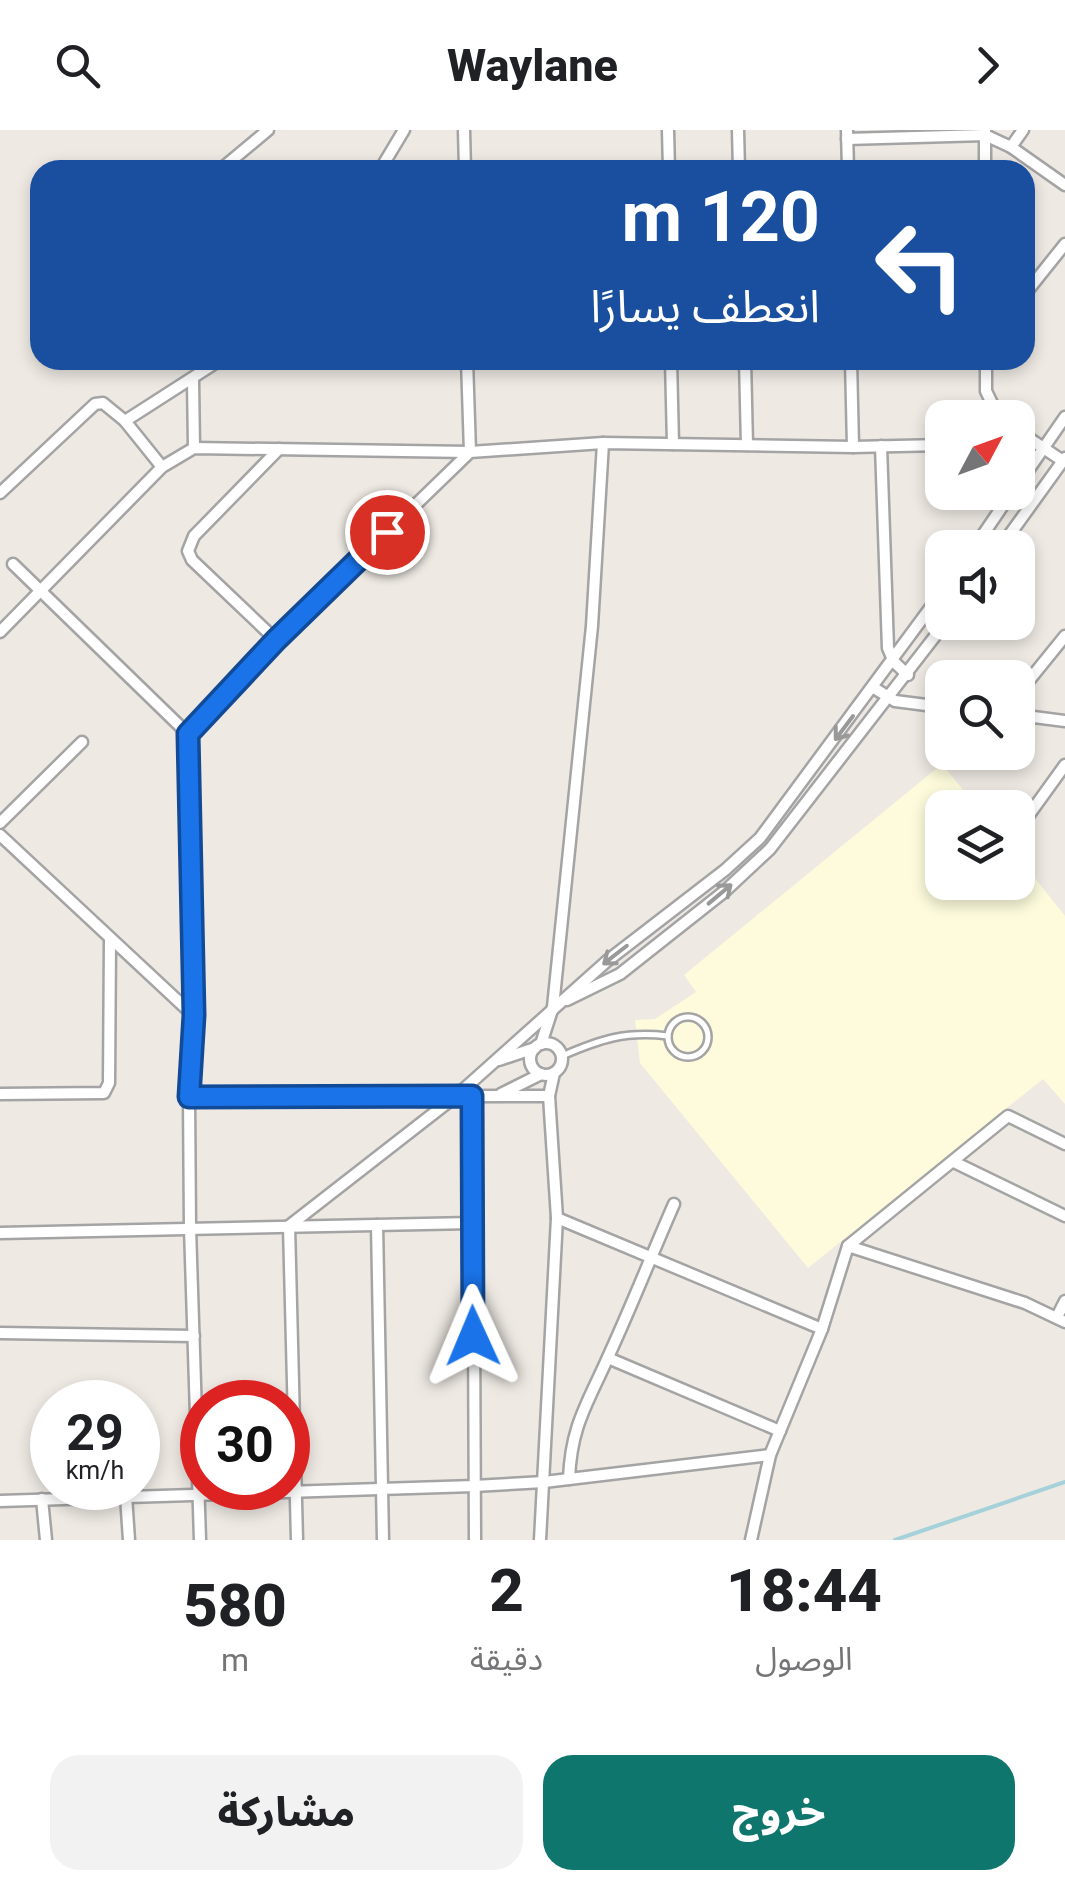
<!DOCTYPE html>
<html lang="ar">
<head>
<meta charset="utf-8">
<style>
	:root { --surface:#fff; --page:#f2f2f2; --text:#202124; --muted:#757577; --accent:#0f766e }
	body { margin:0; font-family:Roboto,"Noto Sans Arabic",sans-serif; background:var(--page); color:var(--text); direction:rtl; height:100vh; display:flex; flex-direction:column; font-size:38px; white-space:nowrap }
	* { box-sizing:border-box; margin:0 }
	p { font-size:32px; color:var(--muted) }
	.icon { flex:none; width:55px; height:55px; fill:none; stroke:currentColor; stroke-width:2; stroke-linecap:round; stroke-linejoin:round }
	.map { position:relative; height:1410px; overflow:hidden; direction:ltr }
	.details { display:flex; flex-direction:column; background:var(--surface); flex:1 }
	.details>* { flex:none }
	.top-card { position:absolute; left:30px; top:30px; width:1005px; height:210px; border-radius:30px; box-shadow:0 5px 15px #0003; direction:rtl; background:#1a4fa0; color:#fff; overflow:hidden }
	.needle { width:65px; rotate:49deg }
	.tools { position:absolute; left:925px; top:270px; display:grid; gap:20px }
	.tools a { display:grid; place-items:center; width:110px; height:110px; border-radius:20px; background:var(--surface); box-shadow:0 5px 15px #0003; font-size:50px }
	.speed { position:absolute; left:30px; top:1250px; display:flex; gap:20px; font-size:50px; font-weight:700; text-align:center }
	.speed>* { display:grid; place-content:center; width:130px; height:130px; border-radius:50%; background:var(--surface); box-shadow:0 5px 15px #0003; line-height:1 }
	.speed small { font-size:25px; font-weight:400 }
	.speed .limit { border:15px solid #d22; background:#fff; color:#111 }
	.pin { position:absolute; display:grid; place-items:center; width:85px; height:85px; color:#fff; margin:-42px; border:5px solid #fff; border-radius:50%; box-shadow:0 2px 10px #0007 }
	.me { position:absolute; width:110px; margin:-55px; rotate:359deg; stroke-linejoin:round; filter:drop-shadow(0 0 8px #0008) }
	.turn { display:flex; align-items:center; gap:35px; height:210px; padding:0 50px; font-size:45px }
	.turn .icon { width:130px; height:130px; stroke-width:2.5 }
	.turn b { display:block; font-size:70px; line-height:85px }
	.eta { display:flex; justify-content:space-evenly; align-items:center; height:170px; text-align:center }
	.eta b { font-size:60px; font-weight:800; line-height:70px }
	.primary-button { display:flex; gap:20px; margin-top:auto; padding:20px 50px }
	.primary-button a { flex:1; height:115px; border-radius:30px; background:var(--accent); color:#fff; font-size:40px; font-weight:800; line-height:115px; text-align:center }
	.primary-button a+a { background:var(--page); color:var(--text) }
	header { display:flex; justify-content:space-between; align-items:center; height:130px; padding:0 50px; background:var(--surface); font-size:45px; font-weight:800 }
	.map>svg:first-child { display:block }
	.education { fill:#fdfbdc }
	.lines { fill:none; stroke-linecap:round; stroke-linejoin:round }
	.stream { stroke:#a5d1da; stroke-width:4 }
	.lane-casing { stroke:#a4a4a4; stroke-width:10 }
	.street-casing { stroke:#a4a4a4; stroke-width:15 }
	.lane { stroke:#fff; stroke-width:5 }
	.street { stroke:#fff; stroke-width:10 }
	.oneway { stroke:#999 }
	.route-casing { stroke:#114b97; stroke-width:25 }
	.route { stroke:#1a73e8; stroke-width:18 }
</style>
</head>
<body>
<header><svg class="icon" aria-label="forward" viewBox="0 0 24 24"><path d="M9 5l7 7-7 7"/></svg>Waylane<svg class="icon" aria-label="search" viewBox="0 0 24 24"><circle cx="10" cy="10" r="6"/><path d="M15 15l6 6"/></svg></header>
<div class="map">
<svg width="1065" height="1410" viewBox="0 0 1065 1410">
	<rect width="100%" height="100%" fill="#eee9e3"/>
	<path class="education" d="M 942,634 L 977,677 L 942,678 L 942,752 L 1018,752 L 1018,727 L 1065,786 L 1065,974 L 1043,949 L 808,1138 L 640,933 L 635,890 L 655,889 L 696,862 L 684,845 Z"/>
	<g class="lines">
		<path class="stream" d="M 895,1410 L 1065,1352"/>
		<defs>
			<g id="lane">
				<circle cx="688" cy="907" r="20"/>
				<path d="M 562,926 C 601,909 625,901 668,906"/>
			</g>
			<g id="street">
				<path d="M 464,0 L 465,40"/>
				<path d="M 668,0 L 669,40"/>
				<path d="M 738,0 L 739,40"/>
				<path d="M 847,0 L 848,40"/>
				<path d="M 985,1 L 985,40"/>
				<path d="M 847,9 L 985,5 L 1011,17 L 1065,55"/>
				<path d="M 1011,17 L 1023,0"/>
				<path d="M 220,40 L 268,0"/>
				<path d="M 380,40 L 404,0"/>
				<path d="M 1025,164 L 1065,114"/>
				<path d="M 671,230 L 673,314"/>
				<path d="M 745,230 L 747,315"/>
				<path d="M 851,230 L 853,317"/>
				<path d="M 986,230 L 986,261 L 999,288"/>
				<path d="M 193,250 L 194,318"/>
				<path d="M 1018,301 L 1063,331"/>
				<path d="M 881,316 L 888,518 L 894,532 L 908,545"/>
				<path d="M 162,337 L 125,291 L 220,230"/>
				<path d="M 1018,355 L 1065,287"/>
				<path d="M 0,363 L 95,274 L 103,273 L 125,291"/>
				<path d="M 974,418 L 1012,362"/>
				<path d="M 1000,418 L 1065,328"/>
				<path d="M 13,434 L 188,604"/>
				<path d="M 0,502 L 162,337 L 194,318 L 470,322 L 467,230"/>
				<path d="M 276,510 L 192,430 L 188,421 L 194,406 L 279,319"/>
				<path d="M 874,558 L 895,571 L 942,577"/>
				<path d="M 1018,564 L 1065,506"/>
				<path d="M 1018,585 L 1065,591"/>
				<path d="M 0,693 L 82,612"/>
				<path d="M 1018,700 L 1065,635"/>
				<path d="M 0,705 L 193,885"/>
				<path d="M 567,870 L 620,844 L 725,761 L 770,719 L 946,492"/>
				<circle cx="546" cy="929" r="16"/>
				<path d="M 541,914 L 553,877 L 592,496 L 603,313"/>
				<path d="M 499,930 L 535,918"/>
				<path d="M 0,964 L 104,963 L 109,953 L 110,811"/>
				<path d="M 501,964 L 541,944"/>
				<path d="M 473,966 L 475,1410"/>
				<path d="M 189,967 L 549,966"/>
				<path d="M 954,1032 L 1065,1086"/>
				<path d="M 557,1088 L 822,1199"/>
				<path d="M 377,1095 L 383,1410"/>
				<path d="M 0,1103 L 472,1093"/>
				<path d="M 848,1116 L 1008,986 L 1065,1014"/>
				<path d="M 1057,1187 L 1065,1171"/>
				<path d="M 0,1203 L 194,1206"/>
				<path d="M 608,1228 L 780,1301"/>
				<path d="M 569,1349 C 571,1295 588,1273 609,1225 C 632,1175 652,1124 674,1074"/>
				<path d="M 126,1366 L 129,1410"/>
				<path d="M 42,1369 L 46,1410"/>
				<path d="M 0,1371 L 474,1356 L 544,1352 L 770,1325"/>
				<path d="M 200,1410 L 190,1098 L 189,967 L 193,885 L 188,604 L 276,510 L 470,322 L 603,313 L 853,317 L 942,315"/>
				<path d="M 297,1410 L 289,1096 L 456,966 L 607,831 L 725,740 L 760,708 L 942,462"/>
				<path d="M 540,1410 L 557,1088 L 549,966 L 554,943"/>
				<path d="M 751,1410 L 770,1325 L 822,1199 L 848,1116 L 1025,1173 L 1065,1192"/>
			</g>
		</defs>
		<use href="#lane" class="lane-casing"/>
		<use href="#street" class="street-casing"/>
		<use href="#lane" class="lane"/>
		<use href="#street" class="street"/>
	</g>
	<defs><path id="oneway-shaft" d="M-6 0H5M1.5-3L5.5 0L1.5 3" fill="none" stroke-width="1.6" stroke-linecap="round" stroke-linejoin="round" transform="scale(2.5)"/></defs>
	<g class="oneway">
		<use href="#oneway-shaft" transform="translate(844 598) rotate(127)"/>
		<use href="#oneway-shaft" transform="translate(720 764) rotate(-40)"/>
		<use href="#oneway-shaft" transform="translate(615 825) rotate(142)"/>
	</g>
	<g class="lines">
		<defs>
			<path id="route" d="M 387,402 L 276,510 L 188,604 L 194,885 L 189,967 L 472,966 L 473,1206"/>
		</defs>
		<use href="#route" class="route-casing"/>
		<use href="#route" class="route"/>
	</g>
</svg>
<div class="tools">
<a><svg class="needle" viewBox="-14 -14 28 28"><path d="M0-13l5 13h-10z" fill="#e53935"/><path d="M0 13l5-13h-10z" fill="#757577"/></svg></a>
<a><svg class="icon" aria-label="sound" viewBox="0 0 24 24"><path d="M4 9h4l5-4v14l-5-4H4zM17 9q2 3 0 6"/></svg></a>
<a><svg class="icon" aria-label="search" viewBox="0 0 24 24"><circle cx="10" cy="10" r="6"/><path d="M15 15l6 6"/></svg></a>
<a><svg class="icon" aria-label="layers" viewBox="0 0 24 24"><path d="M12 4l9 5-9 5-9-5zM3 14l9 5 9-5"/></svg></a>
</div>
<div class="speed"><div>29<small>km/h</small></div><div class="limit">30</div></div>
<div class="pin" style="left:387px;top:402px;background:#d93025"><svg class="icon" aria-label="arrive" viewBox="0 0 24 24"><path d="M6 21V4h12l-3 4 3 4H6"/></svg></div>
<svg class="me" style="left:473px;top:1206px" viewBox="-20 -20 40 40"><path d="M0-17L14 15 0 8-14 15z" fill="#1a73e8" stroke="#fff" stroke-width="4"/></svg>
<div class="top-card">
<div class="turn"><svg class="icon" aria-label="left" viewBox="0 0 24 24"><path d="M17 20v-9H6M10 6l-5 5 5 5"/></svg><div><b>120 m</b>انعطف يسارًا</div></div>
</div>
</div>
<section class="details">
<div class="eta">
<div><b>18:44</b><p>الوصول</p></div>
<div><b>2</b><p>دقيقة</p></div>
<div><b>580</b><p>m</p></div>
</div>
<div class="primary-button"><a>خروج</a><a>مشاركة</a></div>
</section>
</body>
</html>
